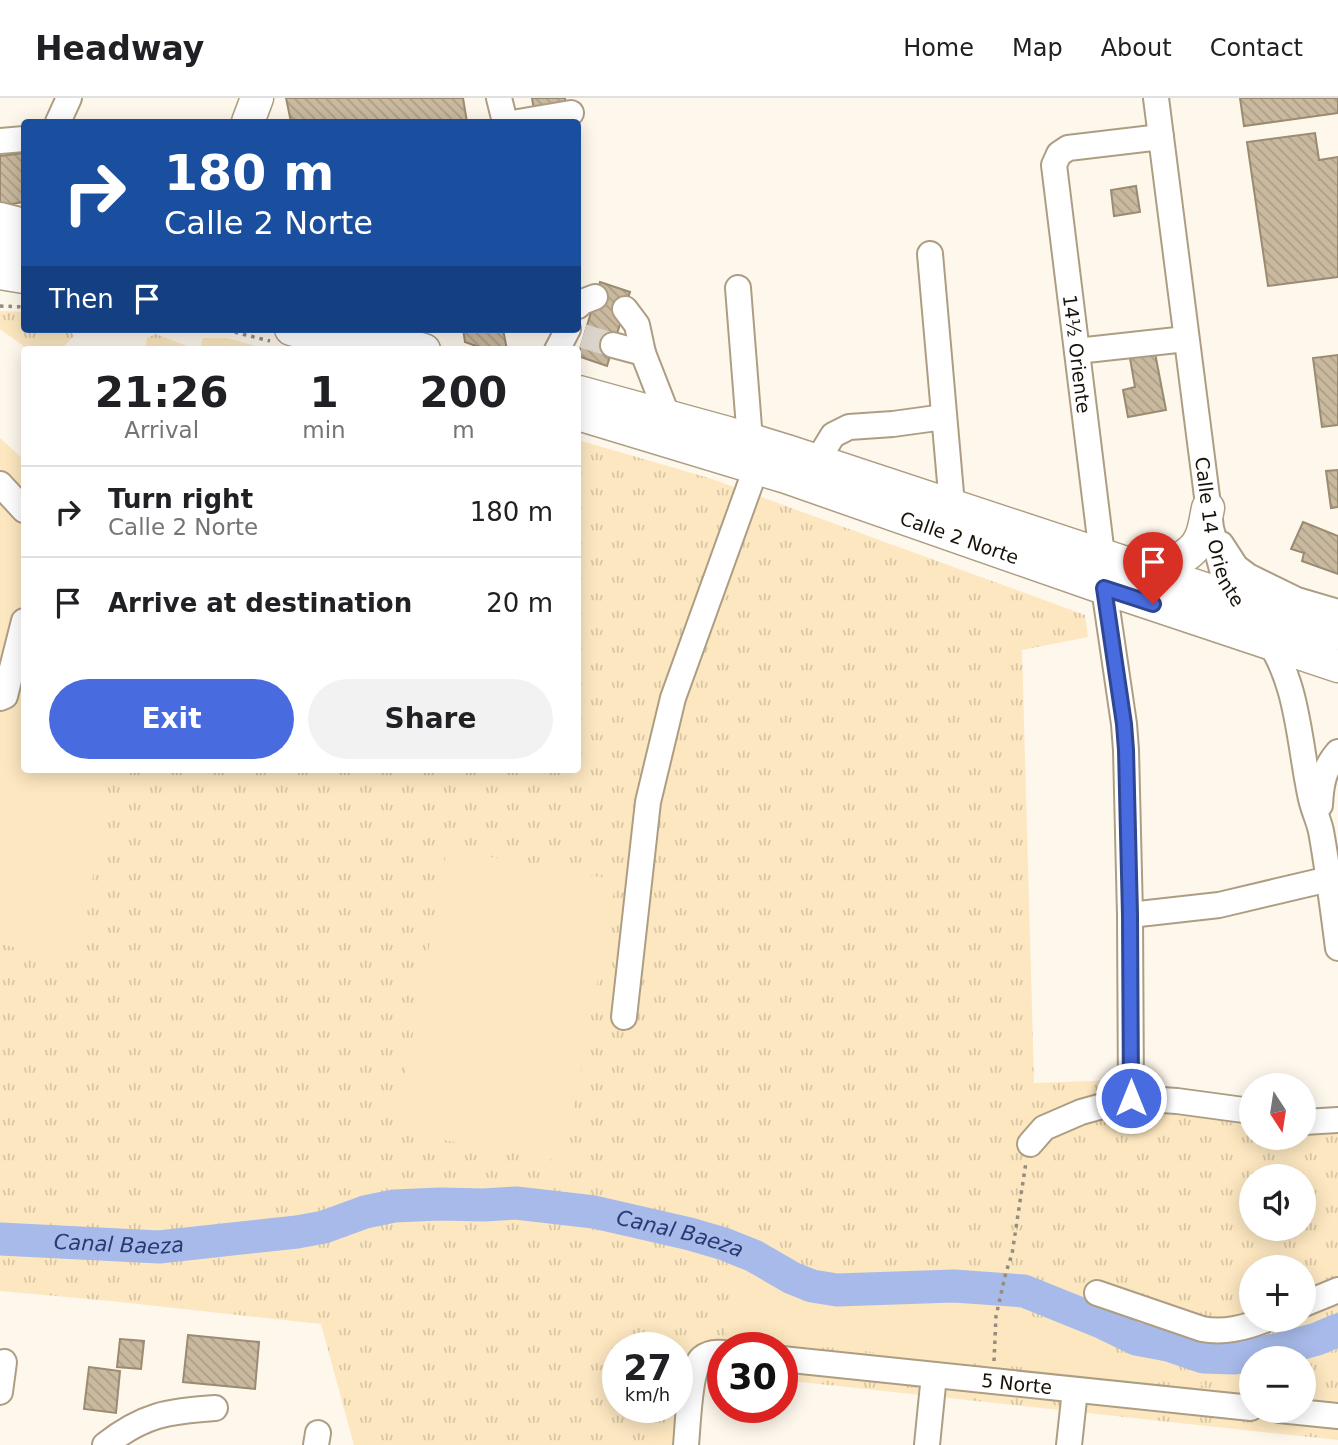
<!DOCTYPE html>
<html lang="en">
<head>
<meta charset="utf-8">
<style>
	:root { --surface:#fff; --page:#f2f2f2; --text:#202124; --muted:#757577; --line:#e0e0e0; --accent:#486cdf }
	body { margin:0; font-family:"DejaVu Sans",sans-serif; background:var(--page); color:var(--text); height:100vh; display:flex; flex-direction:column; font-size:26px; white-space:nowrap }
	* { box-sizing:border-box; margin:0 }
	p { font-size:23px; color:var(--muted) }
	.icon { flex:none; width:38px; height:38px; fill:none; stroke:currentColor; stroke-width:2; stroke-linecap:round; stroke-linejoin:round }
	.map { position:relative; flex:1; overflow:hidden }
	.sheet { position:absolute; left:21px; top:248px; width:560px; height:427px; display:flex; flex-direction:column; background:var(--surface); border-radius:7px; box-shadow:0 4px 18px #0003 }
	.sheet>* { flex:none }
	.guide { position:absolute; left:21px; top:21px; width:560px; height:214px; border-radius:7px; box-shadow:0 4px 18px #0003; background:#1a4fa0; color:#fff; overflow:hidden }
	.needle { width:46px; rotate:168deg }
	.buttons { position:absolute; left:1239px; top:975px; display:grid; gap:14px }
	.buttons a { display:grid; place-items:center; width:77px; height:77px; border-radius:50%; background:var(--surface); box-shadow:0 4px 18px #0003; font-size:35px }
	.speed { position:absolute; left:602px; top:1234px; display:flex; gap:14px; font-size:35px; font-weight:700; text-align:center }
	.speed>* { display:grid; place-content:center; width:91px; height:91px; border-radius:50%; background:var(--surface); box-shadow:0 4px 18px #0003; line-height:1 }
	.speed small { font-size:18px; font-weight:400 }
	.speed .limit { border:10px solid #d22; background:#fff; color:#111 }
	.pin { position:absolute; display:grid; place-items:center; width:60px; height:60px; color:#fff; margin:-72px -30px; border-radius:50% 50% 50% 0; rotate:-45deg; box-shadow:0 0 7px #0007 }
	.pin .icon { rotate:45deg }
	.me { position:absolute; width:77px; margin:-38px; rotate:0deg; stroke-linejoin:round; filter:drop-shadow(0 0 5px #0008) }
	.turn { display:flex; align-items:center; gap:24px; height:147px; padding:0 28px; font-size:32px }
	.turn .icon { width:91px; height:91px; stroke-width:2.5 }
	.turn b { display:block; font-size:49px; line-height:60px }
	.then { display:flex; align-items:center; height:66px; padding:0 28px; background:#0003; gap:14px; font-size:26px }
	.eta { display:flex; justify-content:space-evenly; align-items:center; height:119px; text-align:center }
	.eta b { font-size:42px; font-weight:600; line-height:49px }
	.action { display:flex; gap:14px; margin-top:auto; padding:14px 28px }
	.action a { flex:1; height:80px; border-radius:42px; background:var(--accent); color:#fff; font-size:28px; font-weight:600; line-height:80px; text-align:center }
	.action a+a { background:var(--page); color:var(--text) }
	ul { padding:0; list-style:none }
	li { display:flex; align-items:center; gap:21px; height:91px; padding:0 28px; border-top:2px solid var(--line) }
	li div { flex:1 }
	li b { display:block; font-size:26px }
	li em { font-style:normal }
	header { display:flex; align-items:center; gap:42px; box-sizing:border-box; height:98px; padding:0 35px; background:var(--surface); border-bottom:2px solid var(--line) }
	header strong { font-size:33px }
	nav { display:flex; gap:38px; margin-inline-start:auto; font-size:24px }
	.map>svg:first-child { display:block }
	.grass { fill:url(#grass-tufts); fill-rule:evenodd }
	.park { fill:#fce7c0 }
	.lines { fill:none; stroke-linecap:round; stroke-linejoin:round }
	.river { stroke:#a7bae9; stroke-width:33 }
	.building { fill:url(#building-back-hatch); stroke:#9a8b71; stroke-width:2 }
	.minor-tunnel { stroke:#dbd4ca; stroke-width:24; stroke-dasharray:24 12; stroke-linecap:butt }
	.minor-casing { stroke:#ad9e83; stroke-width:28 }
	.major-casing { stroke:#ad9e83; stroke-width:35 }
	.path { stroke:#938c82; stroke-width:3.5; stroke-dasharray:3.5 5; stroke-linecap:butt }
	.minor { stroke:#fff; stroke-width:24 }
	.major { stroke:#fff; stroke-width:32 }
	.route-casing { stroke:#2f4691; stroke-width:18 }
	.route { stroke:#486cdf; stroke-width:12 }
	.labels { text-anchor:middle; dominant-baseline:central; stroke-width:5; stroke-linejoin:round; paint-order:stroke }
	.street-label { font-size:19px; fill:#171108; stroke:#fff }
	.water-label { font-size:21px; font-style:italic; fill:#273a73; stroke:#fff }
</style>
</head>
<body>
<header>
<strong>Headway</strong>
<nav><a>Home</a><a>Map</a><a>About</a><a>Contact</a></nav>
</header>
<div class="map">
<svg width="1338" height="1347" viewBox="0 0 1338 1347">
	<defs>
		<pattern id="grass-tufts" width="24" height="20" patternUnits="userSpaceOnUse" patternTransform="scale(1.75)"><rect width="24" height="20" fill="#fce7c0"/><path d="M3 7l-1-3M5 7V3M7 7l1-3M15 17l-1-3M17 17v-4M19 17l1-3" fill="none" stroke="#d7c5a4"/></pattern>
		<pattern id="building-back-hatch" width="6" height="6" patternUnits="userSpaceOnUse" patternTransform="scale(1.75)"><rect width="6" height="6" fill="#c9b99e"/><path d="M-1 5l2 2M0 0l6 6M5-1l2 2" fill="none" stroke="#ac9e87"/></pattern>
	</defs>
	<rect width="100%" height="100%" fill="#fef7ec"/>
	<g class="grass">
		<path d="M 0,213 L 24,214 L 24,231 L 69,231 L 74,238 L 60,252 L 29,252 L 0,231 Z"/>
		<path d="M 156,236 L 192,250 L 191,252 L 145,252 L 147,240 Z"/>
		<path d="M 203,240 L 227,240 L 270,252 L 200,252 Z"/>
		<path d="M 578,342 L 709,380 L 1085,517 L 1088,539 L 1022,552 L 1034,985 L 1122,982 L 1251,1003 L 1251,1040 L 1304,1040 L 1304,1011 L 1319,1014 L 1338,1012 L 1338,1342 L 782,1282 L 782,1250 L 723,1250 L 723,1275 L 710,1274 L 704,1286 L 699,1347 L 354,1347 L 321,1226 L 111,1203 L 0,1193 L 0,733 L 86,672 L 578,672 ZM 1251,1078 L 1304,1078 L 1304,1130 L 1251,1130 ZM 1251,1169 L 1304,1169 L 1304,1222 L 1251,1222 ZM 618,1250 L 677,1250 L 677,1309 L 618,1309 ZM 1251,1260 L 1304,1260 L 1304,1312 L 1251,1312 Z"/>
	</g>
	<g class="park">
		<path d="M 0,340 L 24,362 L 24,672 L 110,672 L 79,865 L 0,846 Z"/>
		<path d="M 447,751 L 616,782 L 564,1064 L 395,1033 Z"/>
		<path d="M 731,1171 L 794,1202 L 880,1213 L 960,1207 L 1039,1220 L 1121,1257 L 1208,1288 L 726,1239 Z"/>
	</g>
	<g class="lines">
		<path class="river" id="s1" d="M 0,1141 L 159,1149 L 297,1134 L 324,1129 L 365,1114 L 394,1108 L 440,1106 L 484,1107 L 516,1105 L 594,1114 L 690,1136 L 724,1146 L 754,1158 L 792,1180 L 812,1188 L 837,1192 L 954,1188 L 1024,1193 L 1101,1224 L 1136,1241 L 1168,1247 L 1203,1259 L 1234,1260 L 1280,1251 L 1317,1241 L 1338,1232"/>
	</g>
	<g class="building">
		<path d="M 286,0 L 463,0 L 467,24 L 291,24 Z"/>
		<path d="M 532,0 L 565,0 L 566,7 L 534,12 Z"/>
		<path d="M 1240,0 L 1338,0 L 1338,15 L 1244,28 Z"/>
		<path d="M 1315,35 L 1319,62 L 1338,59 L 1338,179 L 1268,188 L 1247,44 Z"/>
		<path d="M 24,55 L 24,104 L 0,108 L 0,58 Z"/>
		<path d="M 1136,88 L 1140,114 L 1114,118 L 1111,92 Z"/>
		<path d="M 600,184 L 630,194 L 607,268 L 578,258 Z"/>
		<path d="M 463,231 L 503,231 L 507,252 L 487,252 L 465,244 Z"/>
		<path d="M 1155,255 L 1166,312 L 1128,319 L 1123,292 L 1135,289 L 1130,260 Z"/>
		<path d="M 1338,257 L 1338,327 L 1322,329 L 1313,260 Z"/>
		<path d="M 1338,372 L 1338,409 L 1331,410 L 1326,373 Z"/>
		<path d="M 1303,424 L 1338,438 L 1338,476 L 1302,463 L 1304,455 L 1291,451 Z"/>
		<path d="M 188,1237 L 259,1244 L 255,1291 L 183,1284 Z"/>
		<path d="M 120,1241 L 144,1243 L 141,1271 L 117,1269 Z"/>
		<path d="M 89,1269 L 120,1273 L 116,1315 L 84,1311 Z"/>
	</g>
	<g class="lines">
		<path class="minor-tunnel" d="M 583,238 L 613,247"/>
		<defs>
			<g id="minor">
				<path d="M 499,0 L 505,24"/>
				<path id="s2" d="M 1156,0 L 1211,430 L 1225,483 L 1241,508"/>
				<path d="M 58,24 L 69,0"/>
				<path d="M 518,24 L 571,15"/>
				<path d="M 0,43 L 24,41"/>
				<path d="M 0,117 L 24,123"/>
				<path d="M 930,156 L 952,407"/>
				<path d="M 738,190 L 750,342"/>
				<path d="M 578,208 L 582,204 L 595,199"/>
				<path d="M 625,211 L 637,227 L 643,255 L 668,319"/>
				<path d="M 613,247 L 643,255"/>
				<path d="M 557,252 L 568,231"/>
				<path d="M 1077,253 L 1186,241"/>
				<path d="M 817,363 L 833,337 L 849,329 L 893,326 L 944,319"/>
				<path d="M 0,386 L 24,412"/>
				<path d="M 1221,446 L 1236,469 L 1248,478 L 1297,502 L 1338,514"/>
				<path d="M 1102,457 L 1054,67 L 1059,56 L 1068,50 L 1161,39"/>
				<path d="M 1104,490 L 1124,626 L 1126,652 L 1130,817 L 1131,1000"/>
				<path d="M 1264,537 C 1298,581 1299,644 1310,696 C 1312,709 1318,720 1321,733 C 1328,772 1333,811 1338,850"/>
				<path d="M 0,600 L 5,598 L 24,523"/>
				<path d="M 1320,707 C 1321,686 1324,670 1338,654"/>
				<path d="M 1130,817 L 1219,807 L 1329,781"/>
				<path d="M 624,919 L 648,704 L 673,600 L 756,370"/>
				<path d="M 1304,1024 L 1338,1022"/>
				<path d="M 1030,1046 L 1044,1030 L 1081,1014 L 1131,1000 L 1177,1003 L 1251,1013"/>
				<path d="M 1097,1195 L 1202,1231 C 1224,1235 1244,1230 1265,1222"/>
				<path d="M 1304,1206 L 1338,1192"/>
				<path id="s3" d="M 782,1261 L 1251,1310"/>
				<path d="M 0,1294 L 4,1264"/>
				<path d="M 1279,1312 L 1338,1318"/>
				<path d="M 105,1347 C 143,1317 168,1313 215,1310"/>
				<path d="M 316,1347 L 318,1335"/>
				<path d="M 686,1347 C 688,1328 689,1271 702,1260 C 708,1255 715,1254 723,1255"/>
				<path d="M 927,1347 L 934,1277"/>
				<path d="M 1069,1347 L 1075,1292"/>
			</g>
			<g id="major">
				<path d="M 248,24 L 257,0"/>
				<path d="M 0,145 L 24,150"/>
				<path d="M 0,175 L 24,179"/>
				<path d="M 291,231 L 366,252"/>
				<path d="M 352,231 L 424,252"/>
				<path d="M 579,294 L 728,335 L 790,354 L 1338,535"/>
				<path id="s4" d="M 578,316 L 786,379 L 1104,490 L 1338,568"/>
				<path d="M 1150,472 C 1169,467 1193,459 1201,439 C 1205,430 1206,419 1208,410"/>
			</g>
		</defs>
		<use href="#minor" class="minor-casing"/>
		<use href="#major" class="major-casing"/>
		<g class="path">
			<path d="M 0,208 L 24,209"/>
			<path d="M 218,231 L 230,233 L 270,243"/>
			<path d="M 994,1263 L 996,1218 L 1006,1174 L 1012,1156 L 1026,1064"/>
		</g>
		<use href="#minor" class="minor"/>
		<use href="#major" class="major"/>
	</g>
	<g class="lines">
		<defs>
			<path id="route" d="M 1131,1000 L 1130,817 L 1126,652 L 1124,626 L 1104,490 L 1153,506"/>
		</defs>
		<use href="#route" class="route-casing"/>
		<use href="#route" class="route"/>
	</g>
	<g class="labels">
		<g class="street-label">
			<text transform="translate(1077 256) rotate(83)">14½ Oriente</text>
			<text stroke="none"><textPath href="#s2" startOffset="439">Calle 14 Oriente</textPath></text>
			<text stroke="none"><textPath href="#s4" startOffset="401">Calle 2 Norte</textPath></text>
			<text stroke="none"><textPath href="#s3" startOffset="236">5 Norte</textPath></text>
		</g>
		<g class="water-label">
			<text stroke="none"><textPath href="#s1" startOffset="688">Canal Baeza</textPath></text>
			<text stroke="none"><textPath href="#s1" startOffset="119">Canal Baeza</textPath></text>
		</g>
	</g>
</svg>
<div class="buttons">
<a><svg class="needle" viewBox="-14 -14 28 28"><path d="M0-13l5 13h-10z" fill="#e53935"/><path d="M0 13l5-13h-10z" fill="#757577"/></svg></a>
<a><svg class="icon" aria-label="sound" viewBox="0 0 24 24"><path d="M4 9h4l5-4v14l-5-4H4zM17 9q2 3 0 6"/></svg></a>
<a>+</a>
<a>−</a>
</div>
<div class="speed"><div>27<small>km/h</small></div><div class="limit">30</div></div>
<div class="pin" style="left:1153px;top:506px;background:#d93025"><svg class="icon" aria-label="arrive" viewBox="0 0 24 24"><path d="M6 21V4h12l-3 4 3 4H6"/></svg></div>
<svg class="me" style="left:1131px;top:1000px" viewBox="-20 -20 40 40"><circle r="17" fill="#486cdf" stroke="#fff" stroke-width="3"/><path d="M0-11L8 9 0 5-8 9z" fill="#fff"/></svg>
<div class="guide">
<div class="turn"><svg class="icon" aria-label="right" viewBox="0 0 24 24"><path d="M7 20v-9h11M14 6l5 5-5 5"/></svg><div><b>180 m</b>Calle 2 Norte</div></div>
<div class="then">Then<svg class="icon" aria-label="arrive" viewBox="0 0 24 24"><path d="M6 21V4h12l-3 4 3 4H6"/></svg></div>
</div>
<section class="sheet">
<div class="eta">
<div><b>21:26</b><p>Arrival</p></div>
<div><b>1</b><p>min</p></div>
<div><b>200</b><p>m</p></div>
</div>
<ul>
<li><svg class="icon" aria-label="right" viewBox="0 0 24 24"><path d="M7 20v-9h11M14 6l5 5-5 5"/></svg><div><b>Turn right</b><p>Calle 2 Norte</p></div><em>180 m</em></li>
<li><svg class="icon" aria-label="arrive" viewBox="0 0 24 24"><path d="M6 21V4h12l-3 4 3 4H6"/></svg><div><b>Arrive at destination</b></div><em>20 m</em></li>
</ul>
<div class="action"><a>Exit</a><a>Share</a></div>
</section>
</div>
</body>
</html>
